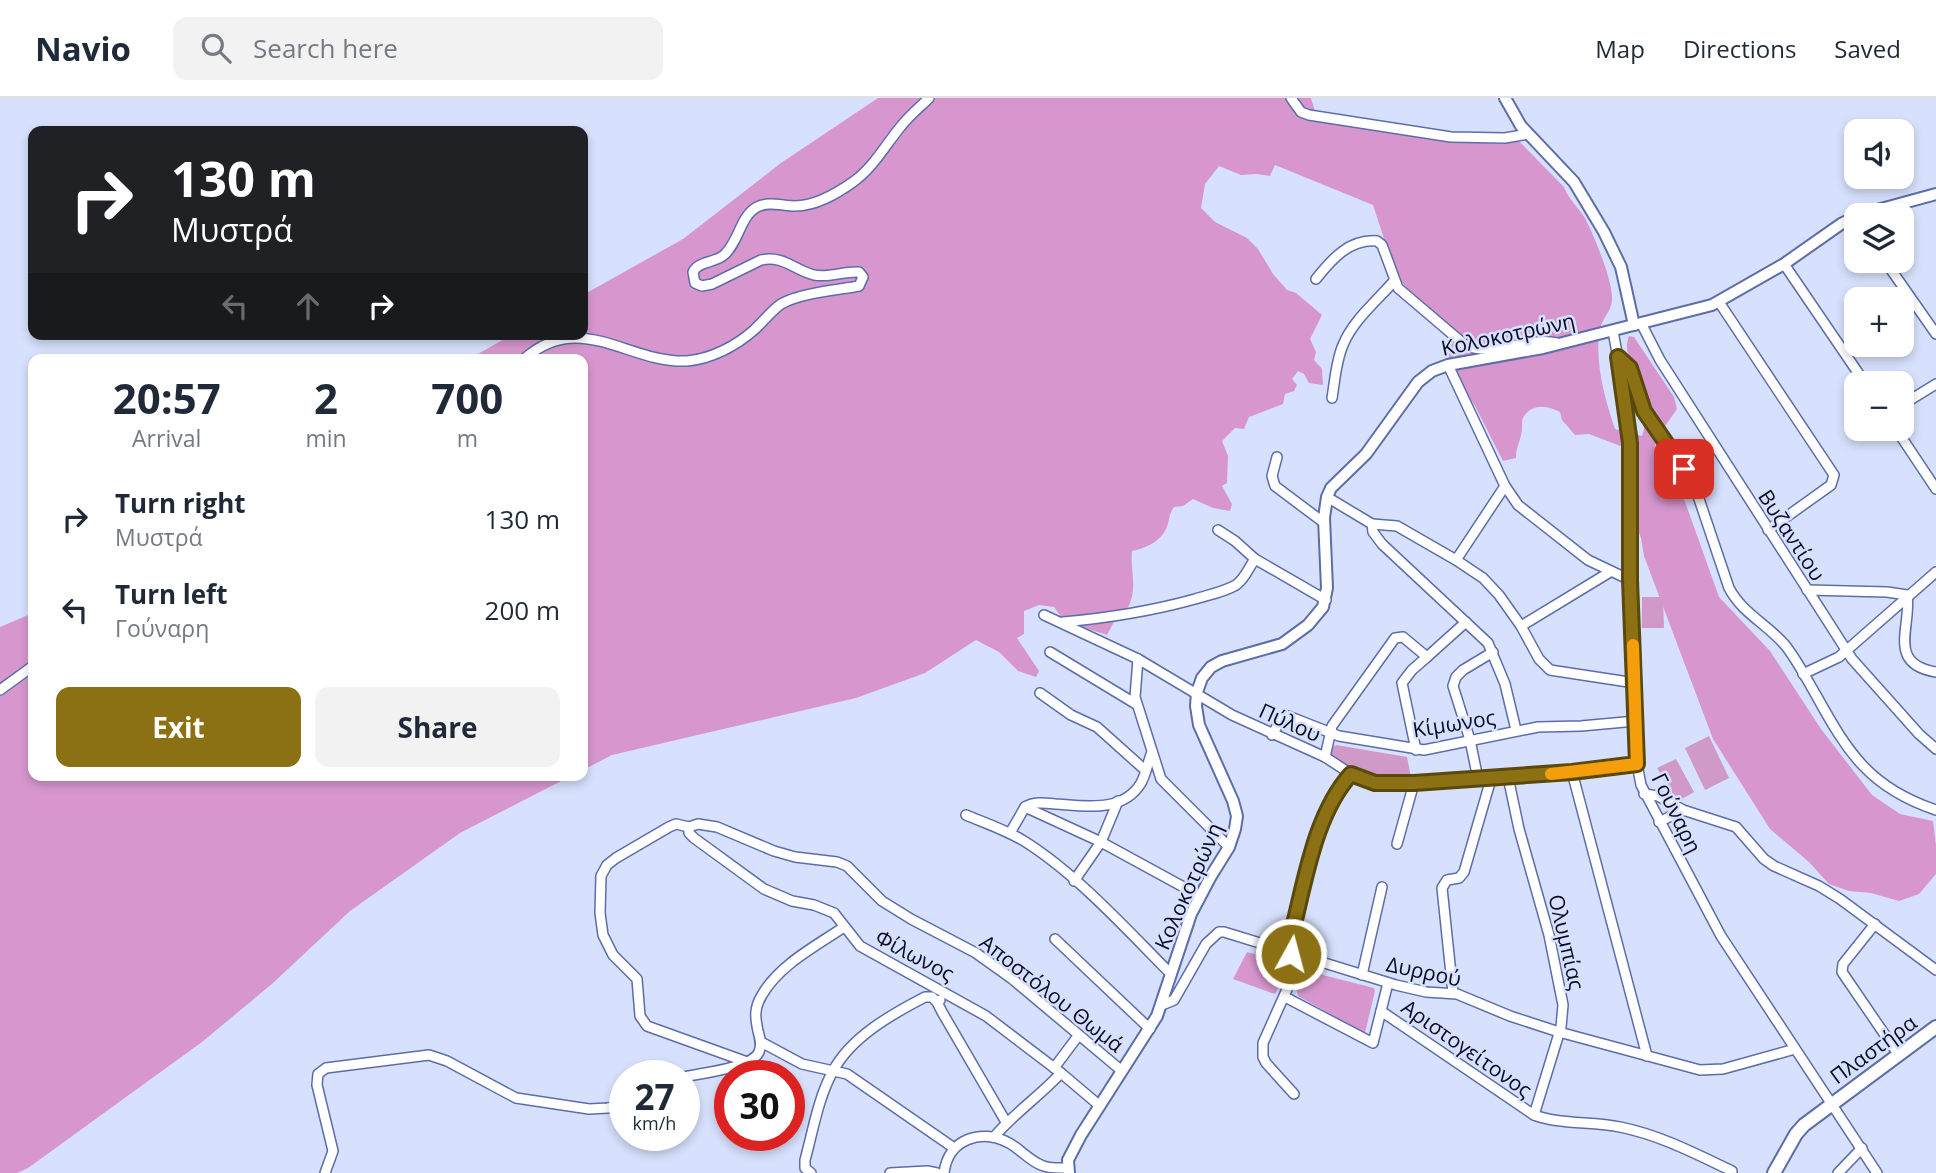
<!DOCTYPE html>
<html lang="en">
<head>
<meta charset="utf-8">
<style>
	:root { --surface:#fff; --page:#f2f2f3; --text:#1f2937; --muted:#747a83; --line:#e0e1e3; --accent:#8b7113 }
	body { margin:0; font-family:"Open Sans",sans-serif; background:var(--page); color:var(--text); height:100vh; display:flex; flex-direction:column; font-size:26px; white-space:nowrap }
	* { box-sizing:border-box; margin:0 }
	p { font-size:23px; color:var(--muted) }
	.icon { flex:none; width:38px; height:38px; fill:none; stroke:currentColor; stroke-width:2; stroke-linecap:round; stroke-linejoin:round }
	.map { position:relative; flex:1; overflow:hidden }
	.drawer { position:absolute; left:28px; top:256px; width:560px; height:427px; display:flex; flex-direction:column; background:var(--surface); border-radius:14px; box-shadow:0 4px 10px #0003 }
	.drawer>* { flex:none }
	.hud { position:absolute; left:28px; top:28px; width:560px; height:214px; border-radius:14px; box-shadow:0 4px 10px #0003; background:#202124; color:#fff; overflow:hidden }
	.tools { position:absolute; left:1844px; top:21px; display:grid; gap:14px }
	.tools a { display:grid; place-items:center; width:70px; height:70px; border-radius:14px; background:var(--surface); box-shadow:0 4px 10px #0003; font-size:35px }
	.speed { position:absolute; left:609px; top:962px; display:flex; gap:14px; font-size:35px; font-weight:700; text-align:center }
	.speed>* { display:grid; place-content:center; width:91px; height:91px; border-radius:50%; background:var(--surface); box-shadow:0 4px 10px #0003; line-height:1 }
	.speed small { font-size:18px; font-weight:400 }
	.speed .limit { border:10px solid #d22; background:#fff; color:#111 }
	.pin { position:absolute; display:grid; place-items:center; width:60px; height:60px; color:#fff; margin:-30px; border-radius:14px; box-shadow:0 4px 10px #0006 }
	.me { position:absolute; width:77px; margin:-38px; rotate:7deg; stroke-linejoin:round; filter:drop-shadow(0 0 5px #0008) }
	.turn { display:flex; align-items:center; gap:24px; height:147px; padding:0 28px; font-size:32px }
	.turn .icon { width:91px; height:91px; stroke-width:2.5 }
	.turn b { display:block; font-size:49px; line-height:60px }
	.lanes { display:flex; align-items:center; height:66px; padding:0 28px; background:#0003; justify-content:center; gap:35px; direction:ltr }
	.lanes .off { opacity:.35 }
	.eta { display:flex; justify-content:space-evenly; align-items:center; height:119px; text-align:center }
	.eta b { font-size:42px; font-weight:700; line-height:49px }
	.primary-button { display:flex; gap:14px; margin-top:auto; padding:14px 28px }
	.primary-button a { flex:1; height:80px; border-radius:14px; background:var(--accent); color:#fff; font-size:28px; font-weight:700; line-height:80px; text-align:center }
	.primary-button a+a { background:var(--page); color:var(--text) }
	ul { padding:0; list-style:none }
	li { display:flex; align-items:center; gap:21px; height:91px; padding:0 28px }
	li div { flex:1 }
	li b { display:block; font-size:26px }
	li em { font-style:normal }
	header { display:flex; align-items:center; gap:42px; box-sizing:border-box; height:98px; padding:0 35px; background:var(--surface); border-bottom:2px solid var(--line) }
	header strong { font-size:33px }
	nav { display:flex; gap:38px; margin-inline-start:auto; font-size:24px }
	.search { width:490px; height:63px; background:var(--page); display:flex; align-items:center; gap:18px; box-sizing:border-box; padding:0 24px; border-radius:14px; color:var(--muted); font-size:26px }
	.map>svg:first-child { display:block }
	.green { fill:#d099c8 }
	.forest { fill:#d797ce }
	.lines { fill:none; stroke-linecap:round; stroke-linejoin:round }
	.minor-casing { stroke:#5c6daa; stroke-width:12 }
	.tertiary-casing { stroke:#5c6daa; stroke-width:14 }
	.secondary-casing { stroke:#5c6daa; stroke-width:16 }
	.minor { stroke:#fff; stroke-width:9 }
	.tertiary { stroke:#fff; stroke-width:10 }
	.secondary { stroke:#fff; stroke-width:12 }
	.route-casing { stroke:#5a490c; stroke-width:18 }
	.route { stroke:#8b7113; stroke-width:12 }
	.slow { stroke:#f59e0b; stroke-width:12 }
	.labels { text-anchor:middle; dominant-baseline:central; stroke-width:5; stroke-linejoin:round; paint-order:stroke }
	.street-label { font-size:21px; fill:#070b23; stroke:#d7e0fc }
</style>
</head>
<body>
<header>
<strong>Navio</strong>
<div class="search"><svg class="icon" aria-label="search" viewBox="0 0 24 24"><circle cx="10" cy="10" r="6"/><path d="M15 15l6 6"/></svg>Search here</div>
<nav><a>Map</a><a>Directions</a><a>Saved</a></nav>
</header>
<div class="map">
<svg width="1936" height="1075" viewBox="0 0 1936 1075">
	<rect width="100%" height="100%" fill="#d7e0fc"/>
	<g class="green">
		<path d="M 1642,499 L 1663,499 L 1664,530 L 1642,530 Z"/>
		<path d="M 1709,638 L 1729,680 L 1705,692 L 1685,650 Z"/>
		<path d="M 1336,647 L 1407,659 L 1411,679 L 1375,679 L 1334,662 L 1332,658 L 1332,650 Z"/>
		<path d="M 1676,661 L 1694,694 L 1677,704 L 1657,670 Z"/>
	</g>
	<g class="forest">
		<path d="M 878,0 L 1311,0 L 1318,23 L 1444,43 L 1501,46 L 1517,41 L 1564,89 C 1569,102 1578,109 1585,120 C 1594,138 1613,182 1612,202 C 1612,212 1602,221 1600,231 C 1594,263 1605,302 1615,331 L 1642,338 C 1652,310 1630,291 1637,266 C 1626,258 1625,249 1629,238 L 1634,239 L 1674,299 L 1677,311 L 1656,341 L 1654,354 L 1669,366 L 1678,384 L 1719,499 L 1770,553 L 1821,631 L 1872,697 L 1900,716 L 1933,723 L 1936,747 L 1936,776 L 1919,796 L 1899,803 L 1871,795 L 1849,793 L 1829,786 L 1809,764 L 1770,731 L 1713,641 L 1644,458 L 1641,440 L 1635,424 L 1639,411 L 1632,386 L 1631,352 L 1589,336 L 1575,337 L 1562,322 L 1560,314 C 1548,307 1531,305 1523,320 C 1521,325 1523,332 1521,337 C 1519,346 1516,350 1516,360 L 1503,363 L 1475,308 L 1462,288 L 1454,269 L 1446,264 L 1445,256 L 1451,243 L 1459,239 L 1408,192 L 1400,182 L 1390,159 L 1373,107 L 1275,67 L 1270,78 L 1257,76 L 1241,77 L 1219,68 L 1205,86 L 1201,110 L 1215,124 L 1247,140 L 1258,151 L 1273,176 L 1287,192 L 1296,195 L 1322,217 L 1310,241 L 1316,254 L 1314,262 L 1322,271 L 1323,287 L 1309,285 L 1304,276 L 1298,273 L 1292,281 L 1297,287 L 1294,293 L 1285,296 L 1283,306 L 1249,319 L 1244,331 L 1235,330 L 1222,343 L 1228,358 L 1227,385 L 1222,388 L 1232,406 L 1230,413 L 1213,410 L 1193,401 L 1183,408 L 1174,409 C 1168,417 1170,423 1166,431 C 1160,444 1144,451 1132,453 C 1130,470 1137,488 1130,505 C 1128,511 1123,512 1119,517 C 1114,522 1111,530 1107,537 L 1064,523 L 1054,509 L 1039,507 L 1024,513 L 1024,536 L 1017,540 L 1039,573 L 1036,579 L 1018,573 L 999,554 L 976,542 L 925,575 L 856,600 L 612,657 L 583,672 L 583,261 L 469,261 L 513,236 L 583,236 L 583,197 L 683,141 L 781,65 Z"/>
		<path d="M 33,515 L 33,677 L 573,677 L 460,735 L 350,813 L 273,885 L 202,944 L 28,1070 L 17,1075 L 0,1075 L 0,529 Z"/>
		<path d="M 1247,854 L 1279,863 L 1281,884 L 1275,896 L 1233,881 Z"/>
		<path d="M 1315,875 L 1374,890 L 1375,893 L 1365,935 L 1298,898 L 1297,892 Z"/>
	</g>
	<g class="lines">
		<defs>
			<g id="minor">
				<path d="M 1291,0 L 1301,14 L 1309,17 L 1451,39 L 1505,40 L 1528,36"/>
				<path d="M 1885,163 L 1936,236"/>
				<path d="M 1784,166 L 1865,285"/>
				<path d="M 1316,181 C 1332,161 1349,141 1377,143 L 1382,147 L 1398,190 L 1465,247 C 1496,260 1526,238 1557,245"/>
				<path d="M 1719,204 L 1834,377 L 1831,387 L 1768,432"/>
				<path d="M 1641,225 L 1660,262 L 1852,561 L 1919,636 L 1936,651"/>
				<path d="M 1613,233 L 1626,304 L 1630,345 L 1630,482 L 1637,666 L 1641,687 L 1721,838 L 1877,1075"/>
				<path d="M 1618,259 L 1630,270 L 1644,313 L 1684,371 L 1698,398 L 1729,490 C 1742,515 1767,526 1785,547 C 1797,562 1806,580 1816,597 C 1848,655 1870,690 1936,712"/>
				<path d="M 524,261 C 580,211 629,266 687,263 C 711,261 736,248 754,232 C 763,224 771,213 781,206 C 800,195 837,192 859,188 L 863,179 L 859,174 C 844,173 829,180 814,177 C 794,172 783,157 761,162 L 712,186 L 702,188 L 695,185 L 693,174 C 698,163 715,165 724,157 C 739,144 740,118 757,109 C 768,103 783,108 795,108 C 816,108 836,96 853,84 C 874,69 886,46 902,27 C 910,17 920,9 929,0"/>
				<path d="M 1448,267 L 1505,388 L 1518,407 L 1588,462 L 1630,482"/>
				<path d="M 1332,300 C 1335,282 1336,263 1343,247 C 1353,222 1377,203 1394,183"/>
				<path d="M 1902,307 L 1936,286"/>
				<path d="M 1896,331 L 1936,391"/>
				<path d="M 1277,359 L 1272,378 L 1275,388 L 1323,424"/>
				<path d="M 1327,399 L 1372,426 L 1373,434 L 1382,446 L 1488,545 L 1505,586 L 1516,632"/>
				<path d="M 1372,426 L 1397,428 L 1456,462 L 1483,480 L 1499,497 L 1521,528 L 1539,561 L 1550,572 L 1635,585"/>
				<path d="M 1218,432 L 1235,443 L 1255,461 L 1326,502"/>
				<path d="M 1456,462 L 1505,388"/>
				<path d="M 1807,492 L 1887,494 L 1907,497 C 1912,528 1886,566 1936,574"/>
				<path d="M 1044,517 L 1138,561 L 1232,617 L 1325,659 L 1351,676 L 1375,685 L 1491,681 L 1572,674 L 1637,666"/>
				<path d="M 1063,524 C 1108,520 1152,513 1195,501 C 1208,497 1224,494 1236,487 C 1245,481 1249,469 1255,461"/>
				<path d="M 1521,528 L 1610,474"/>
				<path d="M 1050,554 L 1136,606"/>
				<path d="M 1138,561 L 1135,599 L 1161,681 L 1229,749"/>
				<path d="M 1803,576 L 1839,559 L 1936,474"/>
				<path d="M 0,592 L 33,568"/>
				<path d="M 1040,595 L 1071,617 L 1097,629 L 1145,672"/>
				<path d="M 1272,637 L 1282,620 L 1288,618 L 1339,638 L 1424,652 L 1538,629 L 1581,628 L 1636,623"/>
				<path d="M 1416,652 L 1402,585 L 1412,572 L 1427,559"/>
				<path d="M 1325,659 L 1332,628 L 1395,540 L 1403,539 L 1427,559 L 1466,524"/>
				<path d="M 1572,674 L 1647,958"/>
				<path d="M 1508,679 L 1519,731 L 1549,837 L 1563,907 L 1561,929 L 1534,1017"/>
				<path d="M 1478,681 L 1470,642 L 1453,588 L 1456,579 L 1463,572 L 1493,554"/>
				<path d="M 1644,696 L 1658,698 L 1683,712 L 1736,729 L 1764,761 L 1774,768 L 1819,788 L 1840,801 L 1936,872"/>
				<path d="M 1025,709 C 1034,703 1046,705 1056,706 C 1085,708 1123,715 1141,685 C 1146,676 1148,664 1152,654"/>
				<path d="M 966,717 C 985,725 1006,732 1024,743 C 1077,776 1127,832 1171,876"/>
				<path d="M 1659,724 L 1683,712"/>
				<path d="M 689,729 L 676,726 L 669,729 L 616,760 L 607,767 L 601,778 L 600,815 L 603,837 L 613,857 L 637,881 L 640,918 L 647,928 L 747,964"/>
				<path d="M 1010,735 L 1025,709 L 1101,744 L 1200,798"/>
				<path d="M 1397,746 L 1414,685"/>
				<path d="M 1074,783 L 1101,744 L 1118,703"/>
				<path d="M 1875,826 L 1843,866 L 1842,874 L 1898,956"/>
				<path d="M 1055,841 L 1150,931"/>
				<path d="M 1362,877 L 1382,789"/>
				<path d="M 1289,885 L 1298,882 L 1315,863"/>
				<path d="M 1453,895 L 1442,790 L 1447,782 L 1459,780 L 1464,774 L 1491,681"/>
				<path d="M 1285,899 L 1373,945 L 1388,885"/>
				<path d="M 940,902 L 937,904 L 942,914 L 1006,1024"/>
				<path d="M 1162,907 L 1174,902 L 1206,846 L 1219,834 L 1224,834 L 1396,887 L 1426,894 L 1457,896 L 1510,918 L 1559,934 L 1700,972 L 1723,971 L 1795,951"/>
				<path d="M 1381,913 L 1534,1017 C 1561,1027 1592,1023 1620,1029 C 1660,1037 1696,1056 1732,1073"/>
				<path d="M 761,944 L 802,966 L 847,976 L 954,1050"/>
				<path d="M 1054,970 L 1078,938"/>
				<path d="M 684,979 C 701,975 752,970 759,954 C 762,947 760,940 758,933 C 755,919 754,910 762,897 C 779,867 816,848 844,829"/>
				<path d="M 1294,996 L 1266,965 L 1263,959 L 1263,945 L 1288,889 L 1291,838 L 1320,729 L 1332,702 L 1351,676"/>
				<path d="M 1100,1008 L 1061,975 L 986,918 L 860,848 L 834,815 L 814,807 L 792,803 L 764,791 L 694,740 L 689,735 L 689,729 L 698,726 L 717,729 L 774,753 L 795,759 L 837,764 L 847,768 L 882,803 L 911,821 L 976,855 L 1011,880 L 1122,973"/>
				<path d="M 994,1039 C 1014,1015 1040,998 1061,975"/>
				<path d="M 325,1075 L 333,1053 L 317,987 L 318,976 L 326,970 L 429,957 L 447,963 L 516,1000 L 589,1011 L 608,1010 L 625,1006"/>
				<path d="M 811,1075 L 805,1070 L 805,1062 C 813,1033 818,1000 833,973 C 851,939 892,916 925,899 L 932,899 L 937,904"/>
				<path d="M 890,1075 L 927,1073 L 937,1075"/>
				<path d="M 944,1075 C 948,1041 981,1030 1009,1045 C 1020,1051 1029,1062 1041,1067 C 1049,1071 1059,1070 1068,1070"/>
				<path d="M 1838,1075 L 1862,1050"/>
			</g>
			<g id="tertiary">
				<path d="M 1505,0 L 1521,28 L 1574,84 L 1604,134 L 1621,169 L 1634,227"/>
				<path d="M 1859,117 L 1936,96"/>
				<path d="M 1069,1075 L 1068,1062 L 1081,1037 L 1157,918 L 1191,816 L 1211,778 L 1229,749 L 1235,731 L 1237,718 L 1233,703 L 1199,627 L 1196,608 L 1197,594 L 1202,580 L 1211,569 L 1222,563 L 1282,546 L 1308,527 L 1323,509 L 1327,490 L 1324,420 L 1327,399 L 1331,390 L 1366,356 L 1418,284 L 1432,273 L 1448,267 L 1543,250 L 1712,207 L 1784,166 L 1841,126 L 1857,118"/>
			</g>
			<path id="secondary" d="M 1774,1075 L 1796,1036 L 1804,1027 L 1936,929"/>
		</defs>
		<use href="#minor" class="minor-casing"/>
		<use href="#tertiary" class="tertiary-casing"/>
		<use href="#secondary" class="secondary-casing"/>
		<use href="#minor" class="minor"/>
		<use href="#tertiary" class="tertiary"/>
		<use href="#secondary" class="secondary"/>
	</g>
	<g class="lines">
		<defs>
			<path id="route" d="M 1291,856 L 1291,838 C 1305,785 1314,717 1351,676 L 1375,685 L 1414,685 L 1572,674 L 1637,666 L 1630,482 L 1630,345 L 1618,259 L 1630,270 L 1644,313 L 1684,371"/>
		</defs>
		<use href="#route" class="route-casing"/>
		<use href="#route" class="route"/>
		<path class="slow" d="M 1551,676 L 1637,666 L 1633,547"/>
	</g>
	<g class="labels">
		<g class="street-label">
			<text transform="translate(1508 236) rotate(-12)">Κολοκοτρώνη</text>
			<text transform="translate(1792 437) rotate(57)">Βυζαντίου</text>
			<text transform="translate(1290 624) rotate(24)">Πύλου</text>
			<text transform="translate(1454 625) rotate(-9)">Κίμωνος</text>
			<text transform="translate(1677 715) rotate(64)">Γούναρη</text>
			<text transform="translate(1188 788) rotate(-66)">Κολοκοτρώνη</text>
			<text transform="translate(1567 844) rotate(77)">Ολυμπίας</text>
			<text transform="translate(915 857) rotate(28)">Φίλωνος</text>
			<text transform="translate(1424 873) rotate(12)">Δυρρού</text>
			<text transform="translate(1052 895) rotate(38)">Αποστόλου Θωμά</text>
			<text transform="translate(1467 950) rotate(35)">Αριστογείτονος</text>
			<text transform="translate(1873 951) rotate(-36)">Πλαστήρα</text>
		</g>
	</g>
</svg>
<div class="tools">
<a><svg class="icon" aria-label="sound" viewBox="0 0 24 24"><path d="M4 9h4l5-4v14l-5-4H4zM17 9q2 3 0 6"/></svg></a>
<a><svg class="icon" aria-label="layers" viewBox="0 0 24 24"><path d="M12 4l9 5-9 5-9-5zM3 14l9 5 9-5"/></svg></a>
<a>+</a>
<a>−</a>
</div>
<div class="speed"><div>27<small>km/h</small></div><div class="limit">30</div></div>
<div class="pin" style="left:1684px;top:371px;background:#d93025"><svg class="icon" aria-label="arrive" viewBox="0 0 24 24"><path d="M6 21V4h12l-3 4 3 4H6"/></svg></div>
<svg class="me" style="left:1291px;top:856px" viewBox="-20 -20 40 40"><circle r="17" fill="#8b7113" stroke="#fff" stroke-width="3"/><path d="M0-11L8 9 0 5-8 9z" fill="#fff"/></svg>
<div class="hud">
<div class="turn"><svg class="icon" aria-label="right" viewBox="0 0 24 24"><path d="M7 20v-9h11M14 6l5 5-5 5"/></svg><div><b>130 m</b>Μυστρά</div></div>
<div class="lanes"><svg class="icon off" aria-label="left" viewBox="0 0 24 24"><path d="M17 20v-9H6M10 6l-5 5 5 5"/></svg><svg class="icon off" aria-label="ahead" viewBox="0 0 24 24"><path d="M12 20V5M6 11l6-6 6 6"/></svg><svg class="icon" aria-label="right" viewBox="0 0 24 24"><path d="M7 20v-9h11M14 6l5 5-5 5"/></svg></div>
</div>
<section class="drawer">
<div class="eta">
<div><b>20:57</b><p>Arrival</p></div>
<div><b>2</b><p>min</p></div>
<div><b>700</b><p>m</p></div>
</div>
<ul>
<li><svg class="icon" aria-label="right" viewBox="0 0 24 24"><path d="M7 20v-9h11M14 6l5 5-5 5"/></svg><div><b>Turn right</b><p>Μυστρά</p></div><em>130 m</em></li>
<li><svg class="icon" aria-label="left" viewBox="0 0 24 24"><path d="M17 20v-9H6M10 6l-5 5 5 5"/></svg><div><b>Turn left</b><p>Γούναρη</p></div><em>200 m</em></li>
</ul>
<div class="primary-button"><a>Exit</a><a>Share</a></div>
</section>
</div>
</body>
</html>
